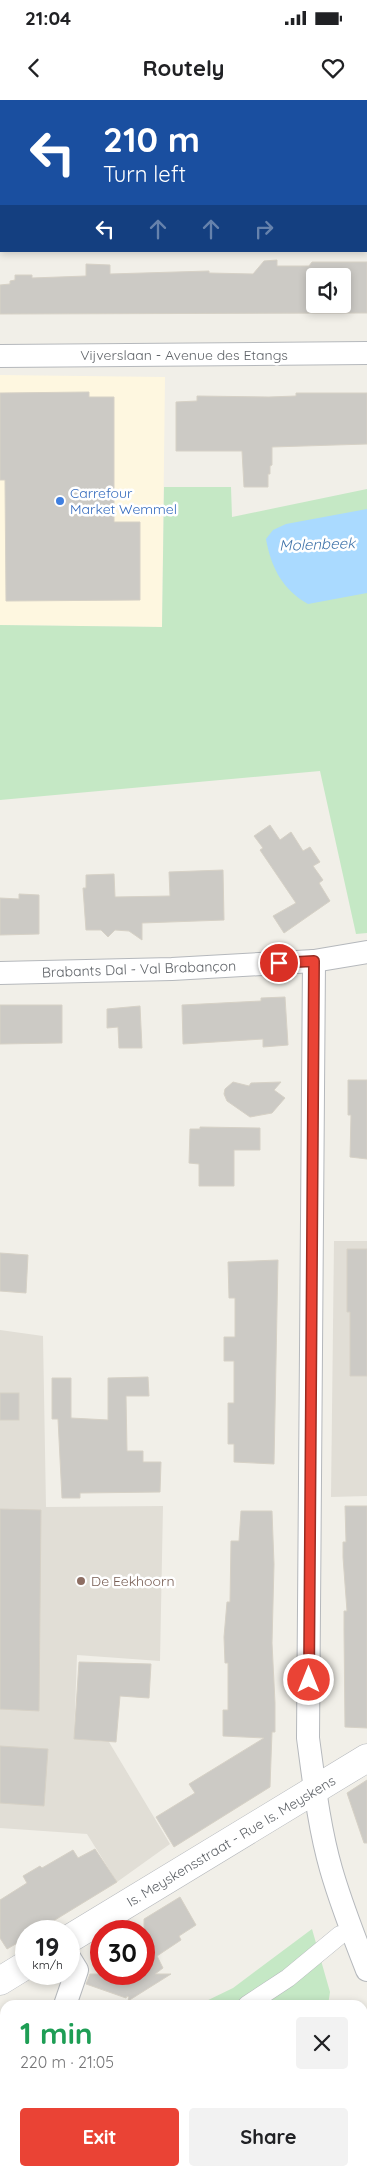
<!DOCTYPE html>
<html lang="en">
<head>
<meta charset="utf-8">
<style>
	:root { --surface:#fff; --page:#f2f2f2; --text:#202124; --muted:#757577; --accent:#ea4335 }
	body { margin:0; font-family:Quicksand,sans-serif; background:var(--page); color:var(--text); height:100vh; display:flex; flex-direction:column; font-size:19px; white-space:nowrap }
	* { box-sizing:border-box; margin:0 }
	p { font-size:16px; color:var(--muted) }
	.icon { flex:none; width:28px; height:28px; fill:none; stroke:currentColor; stroke-width:2; stroke-linecap:round; stroke-linejoin:round }
	.map { position:relative; flex:1; overflow:hidden }
	.details { position:absolute; left:0px; top:1900px; width:368px; height:176px; display:flex; flex-direction:column; background:var(--surface); border-radius:15px 15px 0 0; box-shadow:0 2px 8px #0003 }
	.details>* { flex:none }
	.hud { position:absolute; left:0px; top:0px; width:368px; height:152px; box-shadow:0 2px 8px #0003; background:#1a4fa0; color:#fff; overflow:hidden }
	.fabs { position:absolute; left:306px; top:168px; display:grid; gap:10px }
	.fabs a { display:grid; place-items:center; width:45px; height:45px; border-radius:5px; background:var(--surface); box-shadow:0 2px 8px #0003; font-size:25px }
	.speed { position:absolute; left:15px; top:1820px; display:flex; gap:10px; font-size:25px; font-weight:700; text-align:center }
	.speed>* { display:grid; place-content:center; width:65px; height:65px; border-radius:50%; background:var(--surface); box-shadow:0 2px 8px #0003; line-height:1 }
	.speed small { font-size:12px; font-weight:400 }
	.speed .limit { border:8px solid #d22; background:#fff; color:#111 }
	.pin { position:absolute; display:grid; place-items:center; width:42px; height:42px; color:#fff; margin:-21px; border:2px solid #fff; border-radius:50%; box-shadow:0 1px 5px #0007 }
	.me { position:absolute; width:55px; margin:-28px; rotate:0deg; stroke-linejoin:round; filter:drop-shadow(0 0 4px #0008) }
	.turn { display:flex; align-items:center; gap:18px; height:105px; padding:0 20px; font-size:22px }
	.turn .icon { width:65px; height:65px; stroke-width:2.5 }
	.turn b { display:block; font-size:35px; line-height:42px }
	.lanes { display:flex; align-items:center; height:48px; padding:0 20px; background:#0003; justify-content:center; gap:25px; direction:ltr }
	.lanes .off { opacity:.35 }
	.round { display:grid; place-items:center; flex:none; width:52px; height:52px; border-radius:5px; background:var(--page) }
	.headline { display:flex; align-items:center; justify-content:space-between; height:85px; padding:0 20px }
	h1 { font-size:30px; font-weight:700; line-height:38px; color:#1e9e55 }
	.primary-button { display:flex; gap:10px; margin-top:auto; padding:10px 20px }
	.primary-button a { flex:1; height:58px; border-radius:5px; background:var(--accent); color:#fff; font-size:20px; font-weight:700; line-height:58px; text-align:center }
	.primary-button a+a { background:var(--page); color:var(--text) }
	.status { display:flex; justify-content:space-between; align-items:center; height:35px; padding:0 25px; background:var(--surface); direction:ltr }
	.status svg { height:14px; fill:currentColor }
	header { display:flex; justify-content:space-between; align-items:center; height:65px; padding:0 20px; background:var(--surface); font-size:22px; font-weight:700 }
	.map>svg:first-child { display:block }
	.commercial { fill:#fef7e0 }
	.education { fill:#e1ded6 }
	.green { fill:#c5e8c5 }
	.water { fill:#aadaff }
	.building { fill:#cccac5; stroke:#d6d1c6; fill-rule:evenodd }
	.lines { fill:none; stroke-linecap:round; stroke-linejoin:round }
	.pedestrian-casing { stroke:#b5b8bc; stroke-width:19 }
	.minor-casing { stroke:#b5b8bc; stroke-width:24 }
	.tertiary-casing { stroke:#b5b8bc; stroke-width:29 }
	.pedestrian { stroke:#fff; stroke-width:18 }
	.minor { stroke:#fff; stroke-width:22 }
	.tertiary { stroke:#fff; stroke-width:28 }
	.route-casing { stroke:#982c22; stroke-width:12 }
	.route { stroke:#ea4335; stroke-width:9 }
	.shop-dot { fill:#3f7fe0; stroke:#fff; stroke-width:2 }
	.education-dot { fill:#8d6e63; stroke:#fff; stroke-width:2 }
	.labels { text-anchor:middle; dominant-baseline:central; stroke-width:5; stroke-linejoin:round; paint-order:stroke }
	.street-label { font-size:14px; fill:#5f6368; stroke:#fff }
	.shop-label { font-size:14px; fill:#366cbe; stroke:#fff; text-anchor:start }
	.education-label { font-size:14px; fill:#785e54; stroke:#fff; text-anchor:start }
	.water-label { font-size:15px; font-style:italic; fill:#4174aa; stroke:#fff }
</style>
</head>
<body>
<div class="status"><b>21:04</b><svg viewBox="0 0 49 12"><path d="M0 12V9h3v3zM5 12V6h3v6zM10 12V3h3v9zM15 12V0h3v12zM26 1h20v11H26zM47 4h2v5h-2z"/></svg></div>
<header><svg class="icon" aria-label="back" viewBox="0 0 24 24"><path d="M15 5l-7 7 7 7"/></svg>Routely<svg class="icon" aria-label="heart" viewBox="0 0 24 24"><path d="M12 20l-8-8c-3-5 5-10 8-4 3-6 11-1 8 4z"/></svg></header>
<div class="map">
<svg width="367" height="2076" viewBox="0 0 367 2076">
	<rect width="100%" height="100%" fill="#f1efe8"/>
	<g class="commercial">
		<path d="M 0,0 L 228,0 L 1,1 L 1,88 Z"/>
		<path d="M 0,275 L 165,277 L 162,527 L 0,525 Z"/>
	</g>
	<g class="education">
		<path d="M 334,1141 L 367,1141 L 367,1396 L 331,1397 Z"/>
		<path d="M 0,1230 L 43,1236 L 46,1407 L 163,1406 L 160,1561 L 77,1555 L 74,1639 L 109,1642 L 170,1744 L 117,1782 L 87,1734 L 0,1728 Z"/>
	</g>
	<g class="green">
		<path d="M 164,387 L 231,387 L 232,417 L 367,389 L 367,833 L 356,834 L 320,671 L 0,700 L 0,525 L 162,527 Z"/>
		<path d="M 312,1829 L 330,1892 L 328,1905 L 198,1905 L 233,1888 Z"/>
		<path d="M 139,2071 L 362,2071 L 365,2076 L 137,2076 Z"/>
	</g>
	<path class="water" d="M 367,409 L 367,493 L 308,504 C 283,490 271,468 266,439 L 273,430 L 286,424 Z"/>
	<g class="building">
		<path d="M 277,160 L 277,166 L 309,166 L 312,162 L 367,162 L 367,213 L 0,214 L 0,185 L 10,184 L 10,181 L 15,180 L 15,175 L 32,175 L 32,178 L 86,176 L 86,164 L 110,165 L 110,174 L 209,171 L 209,173 L 253,174 L 264,161 ZM 315,176 L 342,176 L 342,204 L 315,204 Z"/>
		<path d="M 89,292 L 89,297 L 114,297 L 114,422 L 140,422 L 140,500 L 6,501 L 5,380 L 0,380 L 0,293 Z"/>
		<path d="M 296,293 L 367,293 L 367,344 L 272,347 L 272,365 L 270,366 L 270,374 L 268,374 L 268,387 L 244,387 L 242,351 L 176,351 L 176,302 L 197,301 L 197,296 L 269,297 L 296,296 Z"/>
		<path d="M 270,725 L 280,740 L 291,732 L 303,751 L 310,747 L 320,762 L 313,766 L 323,780 L 319,783 L 330,801 L 284,833 L 273,816 L 296,803 L 260,750 L 263,748 L 254,736 Z"/>
		<path d="M 223,770 L 224,820 L 142,823 L 142,840 L 129,831 L 115,830 L 108,837 L 101,830 L 86,830 L 83,788 L 86,788 L 86,775 L 114,774 L 115,797 L 170,796 L 169,772 Z"/>
		<path d="M 19,794 L 39,795 L 39,834 L 0,835 L 0,798 L 19,799 Z"/>
		<path d="M 285,897 L 288,945 L 263,947 L 263,939 L 183,944 L 182,905 L 261,901 L 261,898 Z"/>
		<path d="M 0,905 L 62,905 L 62,943 L 0,944 Z"/>
		<path d="M 140,906 L 142,948 L 119,948 L 118,927 L 107,928 L 107,909 Z"/>
		<path d="M 348,980 L 367,980 L 367,1059 L 350,1057 L 351,1015 L 348,1015 Z"/>
		<path d="M 233,982 L 249,986 L 251,983 L 281,982 L 274,990 L 285,998 L 272,1013 L 250,1017 L 227,1001 L 224,994 L 225,989 Z"/>
		<path d="M 200,1027 L 260,1028 L 260,1050 L 234,1050 L 234,1086 L 199,1086 L 199,1064 L 189,1063 L 190,1029 L 200,1029 Z"/>
		<path d="M 347,1149 L 367,1149 L 367,1276 L 350,1276 L 350,1212 L 347,1212 Z"/>
		<path d="M 0,1153 L 28,1155 L 26,1193 L 0,1191 Z"/>
		<path d="M 278,1160 L 274,1364 L 234,1362 L 234,1344 L 228,1344 L 228,1303 L 234,1303 L 234,1261 L 224,1261 L 224,1237 L 235,1237 L 235,1198 L 229,1198 L 228,1162 Z"/>
		<path d="M 148,1277 L 149,1296 L 126,1296 L 127,1351 L 143,1351 L 143,1362 L 161,1362 L 160,1392 L 80,1393 L 80,1398 L 62,1398 L 58,1319 L 52,1319 L 52,1278 L 71,1278 L 71,1318 L 108,1320 L 108,1278 Z"/>
		<rect x="0" y="1293" width="19" height="27"/>
		<path d="M 345,1406 L 367,1406 L 367,1628 L 345,1627 L 344,1528 L 344,1511 L 347,1511 L 343,1457 L 343,1442 L 346,1442 Z"/>
		<path d="M 0,1409 L 41,1410 L 39,1611 L 0,1609 Z"/>
		<path d="M 241,1411 L 272,1411 L 274,1464 L 272,1543 L 275,1603 L 275,1632 L 272,1632 L 270,1687 L 174,1747 L 156,1717 L 195,1693 L 189,1684 L 264,1638 L 223,1636 L 223,1610 L 228,1610 L 228,1563 L 225,1563 L 224,1537 L 227,1502 L 230,1502 L 231,1441 L 239,1441 Z"/>
		<path d="M 79,1562 L 151,1564 L 149,1598 L 120,1596 L 116,1642 L 74,1639 Z"/>
		<path d="M 0,1646 L 48,1649 L 44,1706 L 0,1703 Z"/>
		<path d="M 367,1680 L 367,1743 L 364,1743 L 347,1693 Z"/>
		<path d="M 95,1749 L 117,1782 L 37,1831 L 26,1831 L 26,1838 L 7,1849 L 0,1838 L 0,1800 L 27,1783 L 23,1776 L 40,1766 L 42,1768 L 73,1750 L 78,1758 Z"/>
		<path d="M 180,1797 L 196,1825 L 179,1836 L 181,1840 L 157,1856 L 163,1868 L 155,1874 L 171,1874 L 128,1901 L 129,1897 L 127,1896 L 126,1898 L 86,1884 L 90,1874 L 144,1874 L 144,1819 Z"/>
	</g>
	<g class="lines">
		<defs>
			<g id="pedestrian">
				<path d="M 247,1905 L 288,1878 L 340,1835"/>
				<path d="M 350,2071 L 352,2076"/>
				<path d="M 200,2076 L 202,2071"/>
			</g>
			<g id="minor">
				<path d="M 0,256 L 367,253"/>
				<path d="M 314,861 L 308,1638 C 314,1682 319,1727 331,1769 C 341,1804 354,1837 367,1870"/>
				<path d="M 0,873 L 172,869 L 314,861 L 367,852"/>
				<path d="M 65,1905 L 77,1870 L 69,1857"/>
				<path d="M 8,2076 L 10,2071"/>
			</g>
			<g id="tertiary">
				<path d="M 69,1839 L 367,1658"/>
				<path d="M 0,1881 L 26,1865"/>
			</g>
		</defs>
		<use href="#pedestrian" class="pedestrian-casing"/>
		<use href="#minor" class="minor-casing"/>
		<use href="#tertiary" class="tertiary-casing"/>
		<use href="#pedestrian" class="pedestrian"/>
		<use href="#minor" class="minor"/>
		<use href="#tertiary" class="tertiary"/>
	</g>
	<g class="lines">
		<defs>
			<path id="route" d="M 279,863 L 314,861 L 309,1580"/>
		</defs>
		<use href="#route" class="route-casing"/>
		<use href="#route" class="route"/>
	</g>
	<circle class="shop-dot" cx="60" cy="401" r="5"/>
	<circle class="education-dot" cx="81" cy="1481" r="5"/>
	<g class="labels">
		<g class="street-label">
			<text x="184" y="255">Vijverslaan - Avenue des Etangs</text>
			<text transform="translate(139 869) rotate(-2)">Brabants Dal - Val Brabançon</text>
			<text transform="translate(231 1741) rotate(-31)">Is. Meyskensstraat - Rue Is. Meyskens</text>
		</g>
		<g class="shop-label">
			<text x="70" y="393">Carrefour<tspan x="70" dy="16">Market Wemmel</tspan></text>
		</g>
		<g class="education-label">
			<text x="91" y="1481">De Eekhoorn</text>
		</g>
		<g class="water-label">
			<text transform="translate(317 444) rotate(-2)">Molenbeek</text>
		</g>
	</g>
</svg>
<div class="fabs">
<a><svg class="icon" aria-label="sound" viewBox="0 0 24 24"><path d="M4 9h4l5-4v14l-5-4H4zM17 9q2 3 0 6"/></svg></a>
</div>
<div class="speed"><div>19<small>km/h</small></div><div class="limit">30</div></div>
<div class="pin" style="left:279px;top:863px;background:#d93025"><svg class="icon" aria-label="arrive" viewBox="0 0 24 24"><path d="M6 21V4h12l-3 4 3 4H6"/></svg></div>
<svg class="me" style="left:309px;top:1580px" viewBox="-20 -20 40 40"><circle r="17" fill="#ea4335" stroke="#fff" stroke-width="3"/><path d="M0-11L8 9 0 5-8 9z" fill="#fff"/></svg>
<div class="hud">
<div class="turn"><svg class="icon" aria-label="left" viewBox="0 0 24 24"><path d="M17 20v-9H6M10 6l-5 5 5 5"/></svg><div><b>210 m</b>Turn left</div></div>
<div class="lanes"><svg class="icon" aria-label="left" viewBox="0 0 24 24"><path d="M17 20v-9H6M10 6l-5 5 5 5"/></svg><svg class="icon off" aria-label="ahead" viewBox="0 0 24 24"><path d="M12 20V5M6 11l6-6 6 6"/></svg><svg class="icon off" aria-label="ahead" viewBox="0 0 24 24"><path d="M12 20V5M6 11l6-6 6 6"/></svg><svg class="icon off" aria-label="right" viewBox="0 0 24 24"><path d="M7 20v-9h11M14 6l5 5-5 5"/></svg></div>
</div>
<section class="details">
<div class="headline"><div><h1>1 min</h1><p>220 m · 21:05</p></div><a class="round"><svg class="icon" aria-label="close" viewBox="0 0 24 24"><path d="M6 6l12 12M18 6L6 18"/></svg></a></div>
<div class="primary-button"><a>Exit</a><a>Share</a></div>
</section>
</div>
</body>
</html>
